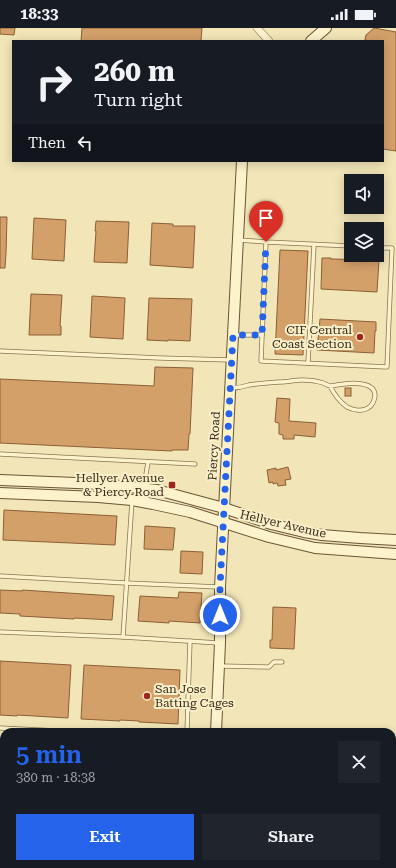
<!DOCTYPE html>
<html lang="en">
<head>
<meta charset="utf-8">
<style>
	:root { --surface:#171b24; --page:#20242c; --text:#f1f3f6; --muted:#9ea1a6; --accent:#2563eb }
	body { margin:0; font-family:"Roboto Serif",serif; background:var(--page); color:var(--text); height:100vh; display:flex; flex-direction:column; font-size:15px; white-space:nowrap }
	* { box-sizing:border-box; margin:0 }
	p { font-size:13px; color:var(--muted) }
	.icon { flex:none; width:22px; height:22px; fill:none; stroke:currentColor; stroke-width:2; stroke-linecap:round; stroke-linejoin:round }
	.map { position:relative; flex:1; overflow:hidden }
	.drawer { position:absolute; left:0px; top:700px; width:396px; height:140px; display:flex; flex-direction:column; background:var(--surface); border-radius:12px 12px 0 0; box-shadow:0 2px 10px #0003 }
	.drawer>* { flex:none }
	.hud { position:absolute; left:12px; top:12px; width:372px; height:122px; border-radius:0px; box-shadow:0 2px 10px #0003; background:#171b24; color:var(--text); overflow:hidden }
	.controls { position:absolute; left:344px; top:146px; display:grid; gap:8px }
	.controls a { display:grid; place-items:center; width:40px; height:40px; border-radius:0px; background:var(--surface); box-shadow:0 2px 10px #0003; font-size:20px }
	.pin { position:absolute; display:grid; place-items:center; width:34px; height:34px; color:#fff; margin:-41px -17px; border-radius:50% 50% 50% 0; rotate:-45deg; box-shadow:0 0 4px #0007 }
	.pin .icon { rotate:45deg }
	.me { position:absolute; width:44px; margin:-22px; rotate:0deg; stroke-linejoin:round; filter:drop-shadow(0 0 3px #0008) }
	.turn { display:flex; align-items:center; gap:14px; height:84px; padding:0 16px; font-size:18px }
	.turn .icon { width:52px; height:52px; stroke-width:2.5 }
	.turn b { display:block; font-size:28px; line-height:34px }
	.then { display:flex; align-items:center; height:38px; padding:0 16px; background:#0003; gap:8px; font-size:15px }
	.round { display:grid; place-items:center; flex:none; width:42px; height:42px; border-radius:0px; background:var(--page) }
	.head { display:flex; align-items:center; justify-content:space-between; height:68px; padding:0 16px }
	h1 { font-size:24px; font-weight:600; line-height:30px; color:var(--accent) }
	.action { display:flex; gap:8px; margin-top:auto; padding:8px 16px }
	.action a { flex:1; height:46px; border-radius:0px; background:var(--accent); color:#fff; font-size:16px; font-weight:600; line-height:46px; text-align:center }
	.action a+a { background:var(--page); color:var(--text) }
	.status { display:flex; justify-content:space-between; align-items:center; height:28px; padding:0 20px; background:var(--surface); direction:ltr }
	.status svg { height:11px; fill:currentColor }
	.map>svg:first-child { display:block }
	.green { fill:#c2d08c }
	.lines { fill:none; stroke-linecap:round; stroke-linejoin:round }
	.stream { stroke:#658f88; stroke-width:2 }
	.building { fill:#d4a06a; stroke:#8a5f35 }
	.lane-casing { stroke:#897452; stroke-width:5 }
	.street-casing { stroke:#897452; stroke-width:8 }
	.secondary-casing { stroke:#6a5535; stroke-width:12 }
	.lane { stroke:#fcf2cb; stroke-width:3.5 }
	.street { stroke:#fcf2cb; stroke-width:7 }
	.secondary { stroke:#fcf2cb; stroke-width:10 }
	.route { stroke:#2563eb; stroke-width:7; stroke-dasharray:0 12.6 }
	.poi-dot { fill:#9d271c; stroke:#f9efc8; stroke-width:1.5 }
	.labels { text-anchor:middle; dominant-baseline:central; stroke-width:4; stroke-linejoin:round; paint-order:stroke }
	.poi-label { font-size:12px; fill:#362a19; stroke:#f9efc8; text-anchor:end }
	.street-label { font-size:12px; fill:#362a19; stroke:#f9efc8 }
</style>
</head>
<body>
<div class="status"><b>18:33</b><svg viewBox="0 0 49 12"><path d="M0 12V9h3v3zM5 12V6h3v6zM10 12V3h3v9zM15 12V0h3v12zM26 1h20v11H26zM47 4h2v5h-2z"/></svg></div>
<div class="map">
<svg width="396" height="840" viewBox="0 0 396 840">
	<rect width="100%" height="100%" fill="#f2e6b8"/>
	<path class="green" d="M 392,772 L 396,772 L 396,840 L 202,840 L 202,836 L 392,836 Z"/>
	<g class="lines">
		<g class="stream">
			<path d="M 392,826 L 396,826"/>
			<path d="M 244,836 L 246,840"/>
			<path d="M 118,840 L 124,836"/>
			<path d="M 335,840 L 347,836"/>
		</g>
	</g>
	<g class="building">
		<path d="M 0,0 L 15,0 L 14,7 L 0,6 Z"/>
		<path d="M 82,0 L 202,0 L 201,13 L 81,13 Z"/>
		<path d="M 374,0 L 396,4 L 396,123 L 383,121 L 383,13 L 370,13 L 365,12 L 366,7 Z"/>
		<path d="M 0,189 L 7,189 L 6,225 L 5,240 L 0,240 Z"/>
		<path d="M 34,190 L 66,192 L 64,233 L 32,231 Z"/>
		<path d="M 96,193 L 129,194 L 127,235 L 94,234 L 96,203 L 95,203 Z"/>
		<path d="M 152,195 L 173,196 L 173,198 L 195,198 L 193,240 L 150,237 Z"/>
		<path d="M 280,222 L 308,223 L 303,327 L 275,326 Z"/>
		<path d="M 322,230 L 331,230 L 331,231 L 379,232 L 377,264 L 321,261 Z"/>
		<path d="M 31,266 L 62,267 L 60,298 L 61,298 L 61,307 L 29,307 Z"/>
		<path d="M 92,268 L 125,270 L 123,311 L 90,309 Z"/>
		<path d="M 149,270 L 192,271 L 190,313 L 168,312 L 168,313 L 147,312 Z"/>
		<path d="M 320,291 L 376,294 L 376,303 L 375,303 L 374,325 L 317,322 Z"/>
		<path d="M 155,339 L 193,340 L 190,406 L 189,406 L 188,422 L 172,422 L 172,423 L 0,415 L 0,351 L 154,358 Z"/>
		<rect x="345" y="360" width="6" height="8"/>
		<path d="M 277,370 L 290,371 L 289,393 L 316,395 L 315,409 L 294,407 L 294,411 L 283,411 L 283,407 L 279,406 L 279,395 L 275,394 Z"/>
		<path d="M 288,439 L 291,451 L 285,452 L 286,457 L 278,458 L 277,455 L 273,456 L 273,454 L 269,455 L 267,442 L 276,440 L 276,442 Z"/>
		<path d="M 4,482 L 117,488 L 115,517 L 3,512 Z"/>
		<path d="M 145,498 L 175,500 L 173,522 L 144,521 Z"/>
		<path d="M 181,523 L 203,524 L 202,546 L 180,545 Z"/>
		<path d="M 0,562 L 22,563 L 22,562 L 114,568 L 112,592 L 74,590 L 74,591 L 20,588 L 20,586 L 0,585 Z"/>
		<path d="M 179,564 L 202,565 L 200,595 L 169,593 L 169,595 L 138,593 L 140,568 L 178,570 Z"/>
		<path d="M 273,579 L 296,580 L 294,621 L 270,620 L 270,612 L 272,612 Z"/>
		<path d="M 0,633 L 71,637 L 68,690 L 17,687 L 17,688 L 0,687 Z"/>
		<path d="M 84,637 L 180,642 L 178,696 L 139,694 L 139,693 L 120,692 L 120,693 L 81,691 Z"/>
	</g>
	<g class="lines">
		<defs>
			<g id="lane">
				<path d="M 239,212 L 266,214 L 351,218"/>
				<path d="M 266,214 L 261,333 L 387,339 L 392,220 L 377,220"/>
				<path d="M 233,307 L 262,307"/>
				<path d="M 0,323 L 160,330 L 231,332"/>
				<path d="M 308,335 L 314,217"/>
				<path d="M 231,360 C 238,360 243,359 249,357 C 259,355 270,355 280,354 C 287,354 295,352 302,352 C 308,352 317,353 323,355 C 326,356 328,358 331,358 C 342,356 374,350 375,367 C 375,372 372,378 368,380 C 362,384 353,382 347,379 C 340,374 334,366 330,358"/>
				<path d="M 0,426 L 195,436"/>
				<path d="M 144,459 L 148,434"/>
				<path d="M 0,548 L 126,555 L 219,559"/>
				<path d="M 0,604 L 123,609 L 219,615"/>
				<path d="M 123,609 L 132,473"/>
				<path d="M 220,638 L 269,639 L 274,634 L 282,634"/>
				<path d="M 0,700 L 78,704"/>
				<path d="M 187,704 L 190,613"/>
				<path d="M 24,836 L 26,840"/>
			</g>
			<path id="street" d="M 257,0 L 269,13"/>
			<g id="secondary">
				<path d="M 311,13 L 326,0"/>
				<path d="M 0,452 L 101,456 L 157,462 L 224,480 L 271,496 L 304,504 L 322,507 L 360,510 L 396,512"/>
				<path d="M 0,465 L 98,469 L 132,472 L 153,476 L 190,484 L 269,509 L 315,520 L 396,526"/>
				<path d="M 216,704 L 220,615 L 220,559 L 242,133"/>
				<path d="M 0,731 L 4,731"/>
			</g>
		</defs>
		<use href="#lane" class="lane-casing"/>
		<use href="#street" class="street-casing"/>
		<use href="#secondary" class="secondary-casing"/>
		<use href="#lane" class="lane"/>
		<use href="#street" class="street"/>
		<use href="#secondary" class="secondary"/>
	</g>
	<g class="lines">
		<path class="route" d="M 220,587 L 220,559 L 233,307 L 262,307 L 266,214"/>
	</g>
	<g class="poi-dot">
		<circle cx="360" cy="309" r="4"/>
		<rect x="168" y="453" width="8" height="8" rx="2"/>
		<circle cx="147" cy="668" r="4"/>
	</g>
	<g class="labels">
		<g class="poi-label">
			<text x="352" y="302">CIF Central<tspan x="352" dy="14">Coast Section</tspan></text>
			<text x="164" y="450">Hellyer Avenue<tspan x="164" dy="14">&amp; Piercy Road</tspan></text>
			<text x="155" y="661" text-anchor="start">San Jose<tspan x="155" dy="14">Batting Cages</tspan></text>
		</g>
		<g class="street-label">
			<text transform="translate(214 418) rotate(-87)">Piercy Road</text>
			<text transform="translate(283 496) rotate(13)">Hellyer Avenue</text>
		</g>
	</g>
</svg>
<div class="controls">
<a><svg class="icon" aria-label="sound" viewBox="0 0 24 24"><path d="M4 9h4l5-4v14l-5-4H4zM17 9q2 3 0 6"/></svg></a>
<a><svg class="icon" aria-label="layers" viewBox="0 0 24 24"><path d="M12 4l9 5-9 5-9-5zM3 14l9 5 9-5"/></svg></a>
</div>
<div class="pin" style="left:266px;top:214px;background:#d93025"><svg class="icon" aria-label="arrive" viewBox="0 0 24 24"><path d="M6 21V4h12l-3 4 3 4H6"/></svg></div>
<svg class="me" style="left:220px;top:587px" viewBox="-20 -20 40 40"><circle r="17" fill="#2563eb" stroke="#fff" stroke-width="3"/><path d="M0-11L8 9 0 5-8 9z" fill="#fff"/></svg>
<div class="hud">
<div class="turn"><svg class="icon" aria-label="right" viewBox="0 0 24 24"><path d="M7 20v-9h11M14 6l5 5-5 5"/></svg><div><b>260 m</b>Turn right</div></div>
<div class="then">Then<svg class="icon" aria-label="left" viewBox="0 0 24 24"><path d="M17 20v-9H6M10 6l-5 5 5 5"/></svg></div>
</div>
<section class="drawer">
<div class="head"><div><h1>5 min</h1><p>380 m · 18:38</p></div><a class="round"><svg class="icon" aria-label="close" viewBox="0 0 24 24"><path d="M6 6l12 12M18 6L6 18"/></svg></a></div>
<div class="action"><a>Exit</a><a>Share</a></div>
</section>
</div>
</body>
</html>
